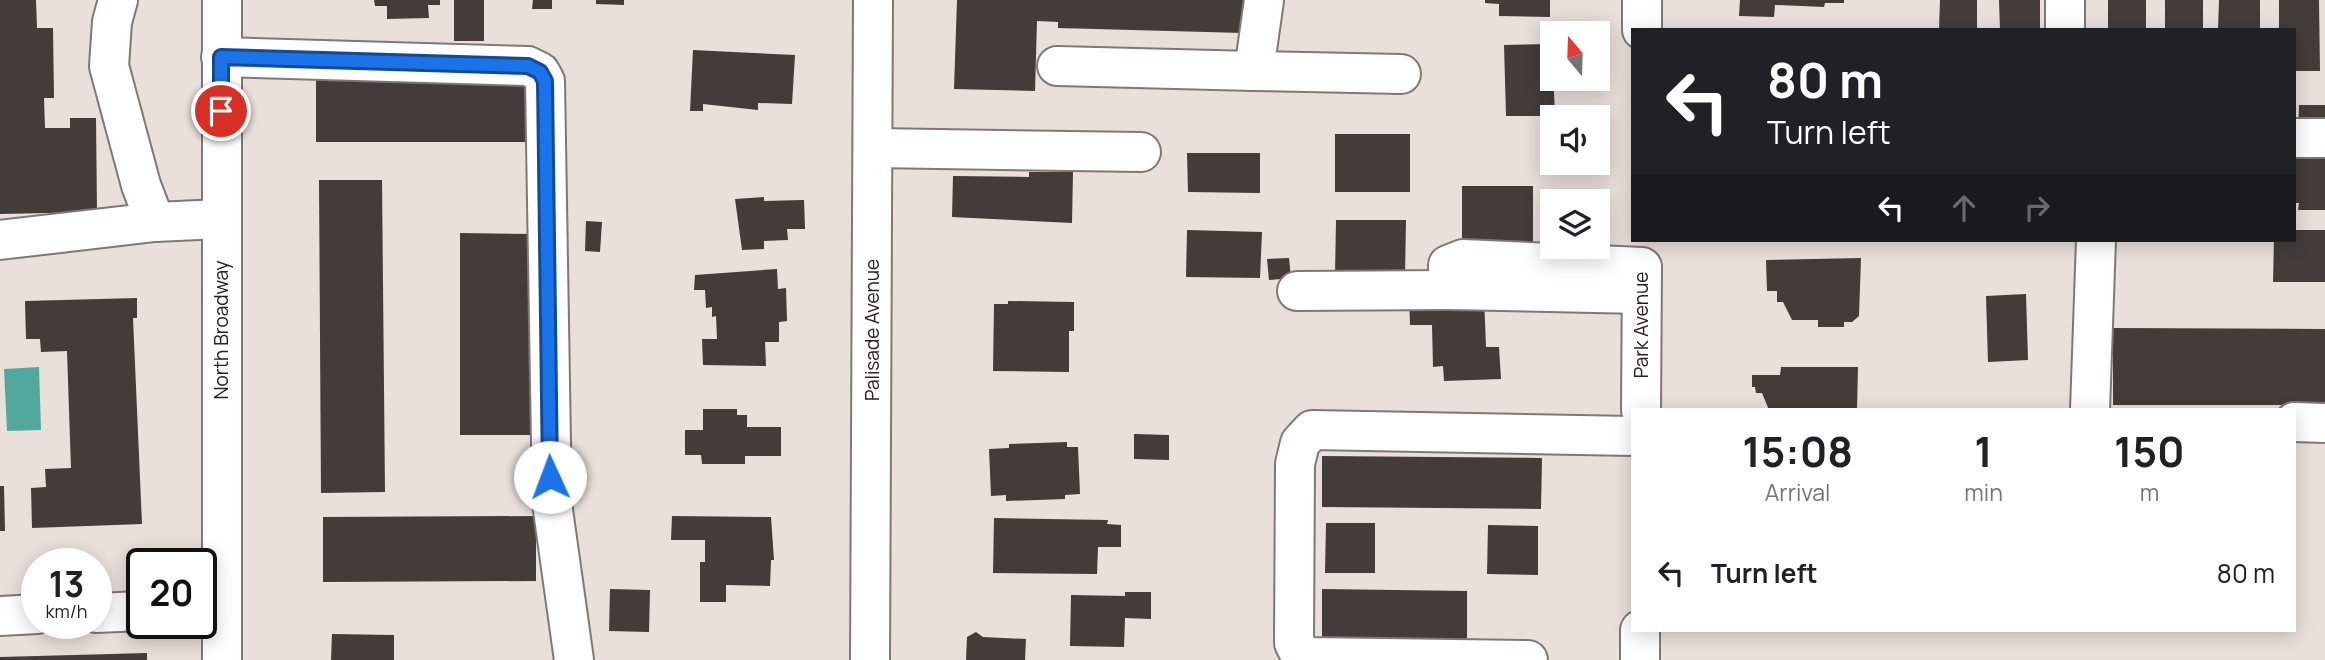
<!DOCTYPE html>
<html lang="en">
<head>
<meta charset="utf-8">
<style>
	:root { --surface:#fff; --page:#f6f6f6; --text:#202124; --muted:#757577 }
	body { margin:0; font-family:Manrope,sans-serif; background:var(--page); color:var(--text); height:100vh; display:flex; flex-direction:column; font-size:26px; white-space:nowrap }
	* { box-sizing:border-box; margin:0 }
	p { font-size:23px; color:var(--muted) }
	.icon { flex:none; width:38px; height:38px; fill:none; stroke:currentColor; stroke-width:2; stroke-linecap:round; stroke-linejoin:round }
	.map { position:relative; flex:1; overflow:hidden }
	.panel { position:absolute; left:1631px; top:408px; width:665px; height:224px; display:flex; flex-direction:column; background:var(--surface); border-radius:0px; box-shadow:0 4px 18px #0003 }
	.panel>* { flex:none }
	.banner { position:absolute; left:1631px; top:28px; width:665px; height:214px; border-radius:0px; box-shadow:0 4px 18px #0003; background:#202124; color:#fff; overflow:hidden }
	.needle { width:46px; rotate:341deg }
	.tools { position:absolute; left:1540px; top:21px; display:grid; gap:14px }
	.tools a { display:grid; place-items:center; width:70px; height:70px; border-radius:0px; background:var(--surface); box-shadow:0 4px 18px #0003; font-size:35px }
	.speed { position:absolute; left:21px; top:548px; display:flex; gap:14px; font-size:35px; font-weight:700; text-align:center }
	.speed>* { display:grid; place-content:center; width:91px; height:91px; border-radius:50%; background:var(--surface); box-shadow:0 4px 18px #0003; line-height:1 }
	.speed small { font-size:18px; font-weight:400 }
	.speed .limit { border:4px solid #111; border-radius:10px; background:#fff; color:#111 }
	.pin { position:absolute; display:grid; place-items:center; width:60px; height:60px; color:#fff; margin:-30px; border:4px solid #fff; border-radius:50%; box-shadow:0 2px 7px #0007 }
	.me { position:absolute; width:77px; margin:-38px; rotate:358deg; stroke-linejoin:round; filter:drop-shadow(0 0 5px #0008) }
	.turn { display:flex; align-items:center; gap:24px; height:147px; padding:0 21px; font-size:32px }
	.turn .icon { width:91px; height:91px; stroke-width:2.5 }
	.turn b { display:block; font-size:49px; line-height:60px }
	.lanes { display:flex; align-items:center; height:66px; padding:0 21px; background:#0003; justify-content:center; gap:35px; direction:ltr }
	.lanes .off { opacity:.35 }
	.eta { display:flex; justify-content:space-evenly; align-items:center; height:119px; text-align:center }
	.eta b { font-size:42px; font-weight:700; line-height:49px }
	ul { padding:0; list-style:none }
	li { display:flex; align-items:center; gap:21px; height:91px; padding:0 21px }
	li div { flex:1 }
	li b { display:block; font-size:26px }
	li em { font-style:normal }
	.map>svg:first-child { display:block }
	.water { fill:#53a89e }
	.building { fill:#433c38 }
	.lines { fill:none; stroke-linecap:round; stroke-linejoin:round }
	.minor-casing { stroke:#817875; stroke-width:42 }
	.major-casing { stroke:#817875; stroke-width:42 }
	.minor { stroke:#fff; stroke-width:38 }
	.major { stroke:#fff; stroke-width:38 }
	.route-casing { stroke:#114b97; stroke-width:18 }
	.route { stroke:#1a73e8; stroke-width:12 }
	.labels { text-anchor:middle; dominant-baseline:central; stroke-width:7; stroke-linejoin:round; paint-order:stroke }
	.street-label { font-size:19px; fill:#252220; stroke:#fff }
</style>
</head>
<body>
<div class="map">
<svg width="2325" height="660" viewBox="0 0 2325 660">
	<rect width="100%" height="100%" fill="#e9dfdb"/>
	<path class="water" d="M 39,367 L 41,430 L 7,431 L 4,369 Z"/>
	<g class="building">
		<path d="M 0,0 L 36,0 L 37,28 L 53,28 L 54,98 L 44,98 L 45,128 L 70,128 L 70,118 L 96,118 L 97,212 L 0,214 Z"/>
		<path d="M 374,0 L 440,0 L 440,5 L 428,5 L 429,18 L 387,19 L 387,6 L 375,6 Z"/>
		<rect x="454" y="0" width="30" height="41"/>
		<path d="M 533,0 L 552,0 L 552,9 L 532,9 Z"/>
		<path d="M 596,0 L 624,0 L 624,5 L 596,4 Z"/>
		<path d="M 957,0 L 1244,0 L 1243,33 L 1058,28 L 1058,22 L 1037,21 L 1035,91 L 954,89 Z"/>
		<path d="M 1485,0 L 1550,0 L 1550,17 L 1499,16 L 1499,4 L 1485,3 Z"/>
		<path d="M 1740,0 L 1844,0 L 1844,3 L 1825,3 L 1824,7 L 1775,5 L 1774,17 L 1739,16 Z"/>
		<path d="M 1940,0 L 1977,0 L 1977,30 L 1939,30 Z"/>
		<path d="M 1999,0 L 2040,0 L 2040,30 L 2000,30 Z"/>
		<rect x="2108" y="0" width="38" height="30"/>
		<rect x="2165" y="0" width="38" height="30"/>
		<path d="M 2219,0 L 2260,0 L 2260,30 L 2218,30 Z"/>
		<path d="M 2279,0 L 2319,0 L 2320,71 L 2294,71 L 2294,30 L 2279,30 Z"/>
		<path d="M 1552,44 L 1555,116 L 1506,116 L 1504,45 Z"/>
		<path d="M 693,50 L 795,55 L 792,104 L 758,103 L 758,110 L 703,104 L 703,111 L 690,111 Z"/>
		<rect x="316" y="80" width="214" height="62"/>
		<path d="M 2299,105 L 2325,105 L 2325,135 L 2298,134 Z"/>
		<rect x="1335" y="134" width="75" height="58"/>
		<path d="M 2294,150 L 2325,151 L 2325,210 L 2298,210 L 2299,203 L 2294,203 Z"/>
		<path d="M 1187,153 L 1260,153 L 1260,193 L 1188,192 Z"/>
		<path d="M 1029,172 L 1073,172 L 1072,223 L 952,217 L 953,176 L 1029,177 Z"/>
		<path d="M 319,180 L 382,180 L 385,492 L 321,493 Z"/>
		<rect x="1462" y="186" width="71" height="58"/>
		<path d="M 764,197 L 764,201 L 804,200 L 805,229 L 787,229 L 788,240 L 764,241 L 764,249 L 742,250 L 735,199 Z"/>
		<path d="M 1336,220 L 1406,220 L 1405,277 L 1335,276 Z"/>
		<path d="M 586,221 L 602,222 L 600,252 L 585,251 Z"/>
		<path d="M 1187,230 L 1262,232 L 1260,278 L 1186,277 Z"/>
		<path d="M 2294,230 L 2325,230 L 2325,282 L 2273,282 L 2274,240 L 2294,240 Z"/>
		<path d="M 460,233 L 533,234 L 533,435 L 460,435 Z"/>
		<path d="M 1289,258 L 1291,278 L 1269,280 L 1267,259 Z"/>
		<path d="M 1861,258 L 1859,316 L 1852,322 L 1844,322 L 1844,327 L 1818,327 L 1818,320 L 1792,320 L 1783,302 L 1777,302 L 1777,291 L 1767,291 L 1766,260 Z"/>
		<path d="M 777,269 L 778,289 L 786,288 L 787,321 L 779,322 L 779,342 L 765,342 L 766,366 L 703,365 L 702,339 L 717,339 L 716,316 L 712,317 L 712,307 L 706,308 L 705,290 L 694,290 L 695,275 Z"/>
		<path d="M 2026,294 L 2028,360 L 1988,362 L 1986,296 Z"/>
		<path d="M 1484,296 L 1486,347 L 1499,347 L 1501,379 L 1444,381 L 1443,366 L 1433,367 L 1432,325 L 1410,325 L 1409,298 Z"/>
		<path d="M 137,298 L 137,318 L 133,318 L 142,524 L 32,528 L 31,488 L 46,487 L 45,469 L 71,468 L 67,351 L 41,352 L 40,339 L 26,339 L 25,301 Z"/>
		<path d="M 1008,301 L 1074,302 L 1074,331 L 1069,331 L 1069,372 L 993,371 L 994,304 L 1008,304 Z"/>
		<path d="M 2113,328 L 2325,329 L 2325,405 L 2113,405 Z"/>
		<path d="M 1781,367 L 1858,367 L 1857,410 L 1769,410 L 1762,393 L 1756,393 L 1755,387 L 1752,387 L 1752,375 L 1780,375 Z"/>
		<path d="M 703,409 L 737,409 L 737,415 L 747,415 L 747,427 L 781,427 L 781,456 L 745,456 L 745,464 L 702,464 L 701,455 L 685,455 L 685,430 L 703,430 Z"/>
		<path d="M 1134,434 L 1169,435 L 1169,460 L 1134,459 Z"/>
		<path d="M 1067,442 L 1067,447 L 1078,447 L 1080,494 L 1065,495 L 1065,499 L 1006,501 L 1006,495 L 991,496 L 989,449 L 1009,448 L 1009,444 Z"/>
		<path d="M 1322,456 L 1542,458 L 1541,509 L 1322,507 Z"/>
		<path d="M 0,486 L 4,486 L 5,531 L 0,531 Z"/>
		<path d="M 536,516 L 536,581 L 323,582 L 323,517 Z"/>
		<path d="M 672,516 L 771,517 L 774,560 L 771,560 L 770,586 L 726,585 L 726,602 L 700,602 L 700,562 L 705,562 L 705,540 L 671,540 Z"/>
		<path d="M 994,518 L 1108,520 L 1107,524 L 1121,525 L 1121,547 L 1098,547 L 1097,574 L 993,573 Z"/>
		<path d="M 1326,523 L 1375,523 L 1375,573 L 1325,573 Z"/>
		<path d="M 1488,525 L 1538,526 L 1538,575 L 1487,574 Z"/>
		<path d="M 610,589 L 650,590 L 649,632 L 609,631 Z"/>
		<path d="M 1322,589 L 1467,591 L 1467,641 L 1322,640 Z"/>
		<path d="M 1125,592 L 1151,592 L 1151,619 L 1125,618 L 1124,647 L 1070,646 L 1071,595 L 1125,596 Z"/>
		<path d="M 976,632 L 983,637 L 1026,639 L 1025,660 L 966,660 L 967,637 Z"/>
		<path d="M 332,634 L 394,635 L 394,660 L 331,660 Z"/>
		<path d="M 147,653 L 147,660 L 0,660 L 0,657 Z"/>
	</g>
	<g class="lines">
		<defs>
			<g id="minor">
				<path d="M 118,0 L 112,22 L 109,66 L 141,185 L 155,222"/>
				<path d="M 2065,0 L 2065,30"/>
				<path d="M 1642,30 L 1642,0"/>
				<path d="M 221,57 L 528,66 L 540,72 L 545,81 L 552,503 L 574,660"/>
				<path d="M 1057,66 L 1254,71 L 1264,0"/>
				<path d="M 1254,71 L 1401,74"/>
				<path d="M 2294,138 L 2325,138"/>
				<path d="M 873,148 L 1141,152"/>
				<path d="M 0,240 L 155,222 L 221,219"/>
				<path d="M 1297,291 L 1448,290"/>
				<path d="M 1641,294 L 1448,290 L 1448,265 L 1463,259 L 1642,267"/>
				<path d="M 1641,410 L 1642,268"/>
				<path d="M 2090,410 L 2096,240"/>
				<path d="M 2294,422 L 2325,423"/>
				<path d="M 96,613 L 142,611"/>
				<path d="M 0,616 L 37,614"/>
				<path d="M 870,660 L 873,0"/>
				<path d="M 1528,660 L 1310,657 L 1298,651 L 1294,643 L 1295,464 L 1300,443 L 1312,430 L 1633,436"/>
				<path d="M 1640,660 L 1640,630"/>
			</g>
			<path id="major" d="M 222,0 L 222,660"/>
		</defs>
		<use href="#minor" class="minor-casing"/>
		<use href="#major" class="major-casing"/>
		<use href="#minor" class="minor"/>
		<use href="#major" class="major"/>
	</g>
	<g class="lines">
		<defs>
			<path id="route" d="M 221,111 L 221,57 L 528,66 L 540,72 L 545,81 L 550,477"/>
		</defs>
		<use href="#route" class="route-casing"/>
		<use href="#route" class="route"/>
	</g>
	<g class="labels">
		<g class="street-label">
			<text transform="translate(1641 325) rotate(-90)">Park Avenue</text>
			<text transform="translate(221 330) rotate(-90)">North Broadway</text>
			<text transform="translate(872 330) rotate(-90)">Palisade Avenue</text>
		</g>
	</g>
</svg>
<div class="tools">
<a><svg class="needle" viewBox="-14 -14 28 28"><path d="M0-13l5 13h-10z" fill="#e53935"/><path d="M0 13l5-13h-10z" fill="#757577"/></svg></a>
<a><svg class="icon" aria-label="sound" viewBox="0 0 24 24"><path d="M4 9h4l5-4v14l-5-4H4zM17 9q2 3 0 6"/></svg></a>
<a><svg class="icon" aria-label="layers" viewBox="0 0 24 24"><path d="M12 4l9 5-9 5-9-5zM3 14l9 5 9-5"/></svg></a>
</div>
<div class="speed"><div>13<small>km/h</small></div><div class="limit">20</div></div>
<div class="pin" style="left:221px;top:111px;background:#d93025"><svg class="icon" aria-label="arrive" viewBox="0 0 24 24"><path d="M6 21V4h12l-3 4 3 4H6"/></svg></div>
<svg class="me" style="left:550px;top:477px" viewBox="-20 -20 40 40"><circle r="19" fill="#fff"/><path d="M0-13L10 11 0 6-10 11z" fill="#1a73e8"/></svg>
<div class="banner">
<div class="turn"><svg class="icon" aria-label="left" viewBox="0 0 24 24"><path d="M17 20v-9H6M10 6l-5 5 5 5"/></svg><div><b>80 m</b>Turn left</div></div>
<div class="lanes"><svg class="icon" aria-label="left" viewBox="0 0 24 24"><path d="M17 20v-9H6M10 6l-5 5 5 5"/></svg><svg class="icon off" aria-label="ahead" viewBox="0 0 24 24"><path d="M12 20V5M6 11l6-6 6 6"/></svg><svg class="icon off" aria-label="right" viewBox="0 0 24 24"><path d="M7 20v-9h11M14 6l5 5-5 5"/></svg></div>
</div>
<section class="panel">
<div class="eta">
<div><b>15:08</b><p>Arrival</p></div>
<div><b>1</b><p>min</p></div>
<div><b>150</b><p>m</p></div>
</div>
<ul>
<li><svg class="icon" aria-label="left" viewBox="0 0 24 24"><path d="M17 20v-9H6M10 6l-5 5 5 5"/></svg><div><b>Turn left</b></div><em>80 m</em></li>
</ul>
</section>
</div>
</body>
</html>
